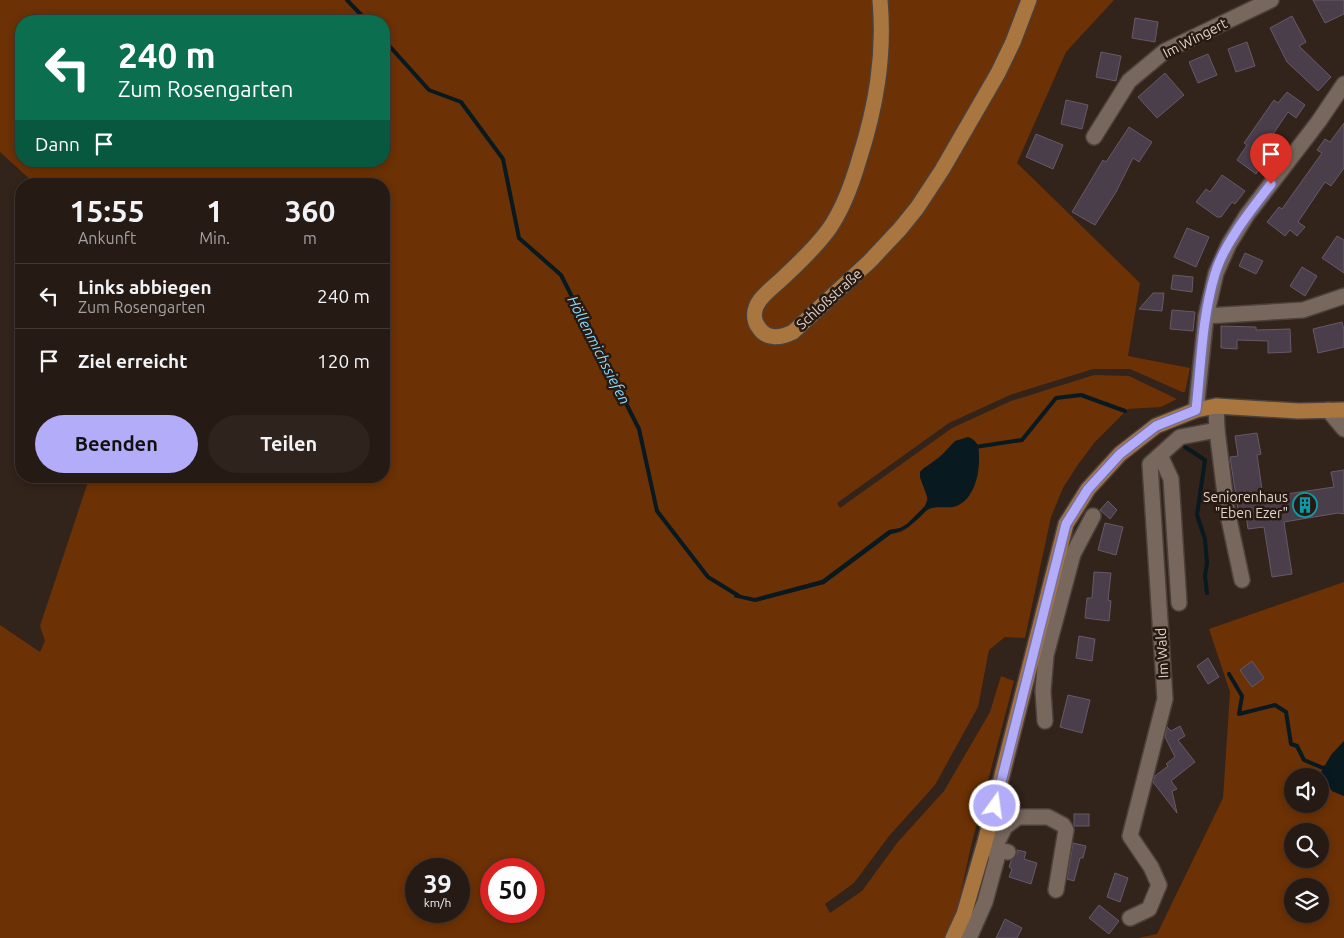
<!DOCTYPE html>
<html lang="de">
<head>
<meta charset="utf-8">
<style>
	:root { --surface:#261a14; --page:#2e231d; --text:#f1f3f6; --muted:#a4a1a0; --line:#423834; --accent:#b3adf9 }
	body { margin:0; font-family:Ubuntu,sans-serif; background:var(--page); color:var(--text); height:100vh; display:flex; flex-direction:column; font-size:19px; white-space:nowrap }
	* { box-sizing:border-box; margin:0 }
	p { font-size:16px; color:var(--muted) }
	.icon { flex:none; width:28px; height:28px; fill:none; stroke:currentColor; stroke-width:2; stroke-linecap:round; stroke-linejoin:round }
	.map { position:relative; flex:1; overflow:hidden }
	.panel { position:absolute; left:15px; top:178px; width:375px; height:305px; display:flex; flex-direction:column; background:var(--surface); border-radius:20px; box-shadow:0 2px 8px #0003,0 0 0 1px var(--line) }
	.panel>* { flex:none }
	.top-card { position:absolute; left:15px; top:15px; width:375px; height:152px; border-radius:20px; box-shadow:0 2px 8px #0003,0 0 0 1px var(--line); background:#0b6e4f; color:#fff; overflow:hidden }
	.buttons { position:absolute; left:1284px; top:768px; display:grid; gap:10px }
	.buttons a { display:grid; place-items:center; width:45px; height:45px; border-radius:50%; background:var(--surface); box-shadow:0 2px 8px #0003,0 0 0 1px var(--line); font-size:25px }
	.speed { position:absolute; left:405px; top:858px; display:flex; gap:10px; font-size:25px; font-weight:700; text-align:center }
	.speed>* { display:grid; place-content:center; width:65px; height:65px; border-radius:50%; background:var(--surface); box-shadow:0 2px 8px #0003,0 0 0 1px var(--line); line-height:1 }
	.speed small { font-size:12px; font-weight:400 }
	.speed .limit { border:8px solid #d22; background:#fff; color:#111 }
	.pin { position:absolute; display:grid; place-items:center; width:42px; height:42px; color:#fff; margin:-51px -21px; border-radius:50% 50% 50% 0; rotate:-45deg; box-shadow:0 0 5px #0007 }
	.pin .icon { rotate:45deg }
	.me { position:absolute; width:55px; margin:-28px; rotate:14deg; stroke-linejoin:round; filter:drop-shadow(0 0 4px #0008) }
	.turn { display:flex; align-items:center; gap:18px; height:105px; padding:0 20px; font-size:22px }
	.turn .icon { width:65px; height:65px; stroke-width:2.5 }
	.turn b { display:block; font-size:35px; line-height:42px }
	.then { display:flex; align-items:center; height:48px; padding:0 20px; background:#0003; gap:10px; font-size:19px }
	.eta { display:flex; justify-content:space-evenly; align-items:center; height:85px; text-align:center }
	.eta b { font-size:30px; font-weight:700; line-height:35px }
	.cta { display:flex; gap:10px; margin-top:auto; padding:10px 20px }
	.cta a { flex:1; height:58px; border-radius:30px; background:var(--accent); color:#111; font-size:20px; font-weight:700; line-height:58px; text-align:center }
	.cta a+a { background:var(--page); color:var(--text) }
	ul { padding:0; list-style:none }
	li { display:flex; align-items:center; gap:15px; height:65px; padding:0 20px; border-top:1px solid var(--line) }
	li div { flex:1 }
	li b { display:block; font-size:19px }
	li em { font-style:normal }
	.map>svg:first-child { display:block }
	.green { fill:#6c3104; fill-rule:evenodd }
	.water { fill:#091920 }
	.lines { fill:none; stroke-linecap:round; stroke-linejoin:round }
	.stream { stroke:#091920; stroke-width:4 }
	.building { fill:#4a3e4a; stroke:#675967 }
	.minor-casing { stroke:#4c403a; stroke-width:18 }
	.major-casing { stroke:#4c403a; stroke-width:18 }
	.minor { stroke:#78675d; stroke-width:15 }
	.major { stroke:#aa7640; stroke-width:15 }
	.route-casing { stroke:#7470a2; stroke-width:12 }
	.route { stroke:#b3adf9; stroke-width:9 }
	.labels { text-anchor:middle; dominant-baseline:central; stroke-width:5; stroke-linejoin:round; paint-order:stroke }
	.street-label { font-size:14px; fill:#dfd5cf; stroke:#281a11 }
	.poi-label { font-size:14px; fill:#dfd5cf; stroke:#281a11; text-anchor:end }
	.water-label { font-size:15px; font-style:italic; fill:#86dafd; stroke:#281a11 }
</style>
</head>
<body>
<div class="map">
<svg width="1344" height="938" viewBox="0 0 1344 938">
	<rect width="100%" height="100%" fill="#32231b"/>
	<g class="green">
		<path d="M 0,0 L 1114,0 L 1066,52 L 1017,163 L 1140,283 L 1128,356 L 1190,368 L 1185,392 L 1182,392 L 1130,369 L 1093,369 L 1010,395 L 949,423 L 837,503 L 840,508 L 952,428 L 1011,401 L 1094,375 L 1129,376 L 1177,399 L 1161,407 L 1128,409 L 1094,443 L 1077,466 L 1063,488 L 1051,517 L 1025,638 L 1005,637 L 989,650 L 978,707 L 935,785 L 889,836 L 854,883 L 825,904 L 830,913 L 862,891 L 897,843 L 944,791 L 990,712 L 1001,676 L 1014,681 L 971,846 L 951,938 L 0,938 L 0,625 L 40,652 L 45,641 L 40,626 L 90,476 L 384,476 L 384,184 L 35,184 L 0,152 ZM 21,21 L 384,21 L 384,161 L 21,161 ZM 944,453 L 978,474 L 973,488 L 966,499 L 928,509 L 909,527 L 901,532 L 891,534 L 824,584 L 755,602 L 734,597 L 736,594 L 755,598 L 822,580 L 889,530 C 893,529 898,529 901,528 C 910,524 927,509 927,499 C 927,489 919,482 920,472 ZM 416,869 L 459,869 L 459,911 L 416,911 ZM 491,869 L 534,869 L 534,911 L 491,911 Z"/>
		<path d="M 1344,582 L 1344,741 L 1331,755 L 1332,791 L 1344,796 L 1344,938 L 1138,938 L 1157,934 L 1223,798 L 1230,692 L 1209,629 ZM 1292,776 L 1320,776 L 1320,804 L 1292,804 ZM 1292,831 L 1320,831 L 1320,859 L 1292,859 ZM 1292,886 L 1320,886 L 1320,914 L 1292,914 Z"/>
	</g>
	<g class="water">
		<path d="M 968,437 C 977,440 979,446 979,455 C 980,473 974,503 953,507 C 945,508 936,506 929,509 C 926,510 923,514 920,517 C 911,525 904,531 891,534 L 824,584 L 755,602 L 734,597 L 735,594 L 755,598 L 822,580 L 889,530 L 900,528 L 907,524 L 925,506 L 928,499 L 920,477 L 920,472 L 924,468 L 939,458 L 955,441 Z"/>
		<path d="M 1344,741 L 1344,796 L 1332,791 L 1320,774 L 1331,755 Z"/>
	</g>
	<g class="lines">
		<g class="stream">
			<path d="M 347,0 L 367,21"/>
			<path d="M 384,40 L 429,90 L 461,102 L 503,159 L 519,238 L 561,275 L 639,429 L 657,511 L 708,577 L 739,596"/>
			<path d="M 975,447 L 1022,440 L 1056,398 L 1081,395 L 1125,411"/>
			<path d="M 1185,447 L 1205,460 L 1197,515 L 1205,539 L 1207,563 L 1205,576 L 1207,593"/>
			<path d="M 1229,674 L 1242,696 L 1239,714 L 1275,705 L 1286,712 L 1291,744 L 1297,746 L 1304,760 L 1323,768 L 1327,767"/>
		</g>
	</g>
	<g class="building">
		<path d="M 1313,0 L 1344,0 L 1344,14 L 1325,23 Z"/>
		<path d="M 1292,16 L 1306,42 L 1299,46 L 1331,77 L 1318,91 L 1287,62 L 1270,28 Z"/>
		<path d="M 1135,18 L 1158,22 L 1155,42 L 1132,38 Z"/>
		<path d="M 1247,42 L 1255,66 L 1236,72 L 1228,49 Z"/>
		<path d="M 1101,52 L 1121,56 L 1116,81 L 1096,77 Z"/>
		<path d="M 1208,54 L 1217,75 L 1198,83 L 1189,62 Z"/>
		<path d="M 1165,73 L 1184,95 L 1157,118 L 1138,97 Z"/>
		<path d="M 1287,92 L 1305,105 L 1296,118 L 1288,112 L 1267,143 L 1274,148 L 1256,174 L 1237,160 L 1247,145 L 1244,143 L 1274,100 L 1278,103 Z"/>
		<path d="M 1066,100 L 1088,105 L 1082,129 L 1061,124 Z"/>
		<path d="M 1344,123 L 1344,168 L 1331,186 L 1325,182 L 1298,222 L 1305,227 L 1297,236 L 1290,230 L 1285,236 L 1267,222 L 1279,207 L 1282,209 L 1322,153 L 1317,150 L 1325,139 L 1330,142 Z"/>
		<path d="M 1129,127 L 1152,142 L 1139,162 L 1133,158 L 1116,192 L 1095,225 L 1072,212 L 1103,160 L 1106,162 Z"/>
		<path d="M 1036,134 L 1063,145 L 1053,169 L 1026,157 Z"/>
		<path d="M 1222,175 L 1245,191 L 1235,204 L 1232,202 L 1221,217 L 1217,217 L 1196,202 L 1206,189 L 1210,192 Z"/>
		<path d="M 1187,228 L 1209,237 L 1196,267 L 1174,257 Z"/>
		<path d="M 1337,236 L 1344,240 L 1344,273 L 1322,258 Z"/>
		<path d="M 1245,253 L 1263,261 L 1256,274 L 1239,266 Z"/>
		<path d="M 1302,267 L 1317,276 L 1305,296 L 1290,286 Z"/>
		<path d="M 1173,275 L 1193,277 L 1192,292 L 1171,289 Z"/>
		<path d="M 1153,293 L 1164,293 L 1162,311 L 1139,309 Z"/>
		<path d="M 1172,310 L 1195,312 L 1193,331 L 1170,329 Z"/>
		<path d="M 1342,322 L 1344,330 L 1344,347 L 1318,353 L 1313,329 Z"/>
		<path d="M 1221,326 L 1256,327 L 1256,330 L 1290,329 L 1291,352 L 1268,353 L 1268,341 L 1237,340 L 1237,349 L 1221,348 Z"/>
		<path d="M 1257,433 L 1261,454 L 1257,455 L 1263,496 L 1284,492 L 1280,495 L 1334,487 L 1331,472 L 1344,470 L 1344,514 L 1338,513 L 1284,522 L 1292,574 L 1272,577 L 1264,527 L 1248,529 L 1246,515 L 1239,516 L 1230,457 L 1238,456 L 1235,436 Z"/>
		<path d="M 1108,501 L 1117,510 L 1110,519 L 1100,510 Z"/>
		<path d="M 1105,523 L 1123,527 L 1116,555 L 1098,550 Z"/>
		<path d="M 1094,572 L 1111,573 L 1108,600 L 1111,601 L 1109,621 L 1085,618 L 1087,598 L 1092,598 Z"/>
		<path d="M 1079,636 L 1095,639 L 1092,661 L 1076,658 Z"/>
		<path d="M 1208,658 L 1219,677 L 1208,684 L 1197,666 Z"/>
		<path d="M 1252,661 L 1264,678 L 1252,687 L 1240,670 Z"/>
		<path d="M 1068,695 L 1090,700 L 1082,733 L 1060,727 Z"/>
		<path d="M 1180,726 L 1185,736 L 1178,740 L 1195,762 L 1171,781 L 1177,789 L 1172,791 L 1177,813 L 1153,782 L 1155,776 L 1168,766 L 1166,764 L 1175,757 L 1165,737 L 1167,727 L 1171,731 Z"/>
		<rect x="1074" y="814" width="15" height="12"/>
		<path d="M 1073,843 L 1086,846 L 1083,858 L 1080,858 L 1074,881 L 1067,879 Z"/>
		<path d="M 1017,850 L 1026,852 L 1024,859 L 1037,863 L 1031,884 L 1009,877 L 1012,869 L 1009,867 L 1011,861 L 1017,854 Z"/>
		<path d="M 1115,873 L 1128,878 L 1120,902 L 1107,897 Z"/>
		<path d="M 1099,905 L 1119,921 L 1109,934 L 1089,918 Z"/>
		<path d="M 1005,919 L 1022,928 L 1017,938 L 996,938 Z"/>
	</g>
	<g class="lines">
		<defs>
			<g id="minor">
				<path d="M 1094,137 L 1129,81 L 1165,51 L 1271,0"/>
				<path d="M 1206,316 L 1303,310 L 1344,296"/>
				<path d="M 1196,410 L 1206,316 L 1216,273 L 1229,244 L 1247,215 L 1319,121 L 1344,84"/>
				<path d="M 1328,410 L 1344,429"/>
				<path d="M 1217,430 L 1227,510 L 1242,580"/>
				<path d="M 1160,455 L 1171,479 L 1179,603"/>
				<path d="M 1045,721 L 1043,691 L 1046,655 L 1073,554 L 1093,516"/>
				<path d="M 1008,852 L 994,849 L 1005,827 L 1018,817 L 1048,817 L 1063,825 L 1066,830 L 1056,890"/>
				<path d="M 1130,918 L 1149,909 L 1159,885 L 1151,867 L 1130,836 L 1165,699 L 1150,464 L 1180,437 L 1217,430 L 1216,406"/>
				<path d="M 969,938 L 985,902 L 997,858 L 994,849 L 987,843"/>
			</g>
			<g id="major">
				<path d="M 880,0 C 885,56 876,107 859,160 C 852,184 843,209 829,229 C 816,247 800,262 785,276 C 777,284 767,291 760,300 C 754,308 752,319 759,328 C 767,340 781,338 793,332 L 870,261 L 900,229 L 917,208 L 942,170 L 998,73 L 1013,42 L 1029,0"/>
				<path d="M 953,938 L 964,914 L 985,842 L 1066,524 L 1088,489 L 1120,454 L 1156,426 L 1196,410 L 1216,406 L 1298,411 L 1344,410"/>
			</g>
		</defs>
		<use href="#minor" class="minor-casing"/>
		<use href="#major" class="major-casing"/>
		<use href="#minor" class="minor"/>
		<use href="#major" class="major"/>
	</g>
	<g class="lines">
		<defs>
			<path id="route" d="M 995,806 L 1066,524 L 1088,489 L 1120,454 L 1156,426 L 1196,410 C 1201,365 1202,317 1215,274 C 1224,243 1252,209 1271,184"/>
		</defs>
		<use href="#route" class="route-casing"/>
		<use href="#route" class="route"/>
	</g>
	<defs>
		<symbol id="building-ring" viewBox="-11 -11 22 22"><circle r="9.5" fill="#281a11" stroke="#0f9aa8" stroke-width="1.5"/><path d="M-4-6H4V6H1V3H-1V6H-4ZM-2.5-4.3h1.7v1.8h-1.7ZM.8-4.3h1.7v1.8H.8ZM-2.5-1h1.7V.8h-1.7ZM.8-1h1.7V.8H.8Z" fill="#0f9aa8"/></symbol>
	</defs>
	<g fill-rule="evenodd">
		<use href="#building-ring" x="1291" y="491" width="28" height="28"/>
	</g>
	<g class="labels">
		<g class="street-label">
			<text transform="translate(1195 38) rotate(-27)">Im Wingert</text>
			<text transform="translate(829 299) rotate(-42)">Schloßstraße</text>
			<text transform="translate(1162 653) rotate(-93)">Im Wald</text>
		</g>
		<g class="poi-label">
			<text x="1288" y="497">Seniorenhaus<tspan x="1288" dy="16">"Eben Ezer"</tspan></text>
		</g>
		<g class="water-label">
			<text transform="translate(599 350) rotate(63)">Höllenmichssiefen</text>
		</g>
	</g>
</svg>
<div class="buttons">
<a><svg class="icon" aria-label="sound" viewBox="0 0 24 24"><path d="M4 9h4l5-4v14l-5-4H4zM17 9q2 3 0 6"/></svg></a>
<a><svg class="icon" aria-label="search" viewBox="0 0 24 24"><circle cx="10" cy="10" r="6"/><path d="M15 15l6 6"/></svg></a>
<a><svg class="icon" aria-label="layers" viewBox="0 0 24 24"><path d="M12 4l9 5-9 5-9-5zM3 14l9 5 9-5"/></svg></a>
</div>
<div class="speed"><div>39<small>km/h</small></div><div class="limit">50</div></div>
<div class="pin" style="left:1271px;top:184px;background:#d93025"><svg class="icon" aria-label="arrive" viewBox="0 0 24 24"><path d="M6 21V4h12l-3 4 3 4H6"/></svg></div>
<svg class="me" style="left:995px;top:806px" viewBox="-20 -20 40 40"><circle r="17" fill="#b3adf9" stroke="#fff" stroke-width="3"/><path d="M0-11L8 9 0 5-8 9z" fill="#fff"/></svg>
<div class="top-card">
<div class="turn"><svg class="icon" aria-label="left" viewBox="0 0 24 24"><path d="M17 20v-9H6M10 6l-5 5 5 5"/></svg><div><b>240 m</b>Zum Rosengarten</div></div>
<div class="then">Dann<svg class="icon" aria-label="arrive" viewBox="0 0 24 24"><path d="M6 21V4h12l-3 4 3 4H6"/></svg></div>
</div>
<section class="panel">
<div class="eta">
<div><b>15:55</b><p>Ankunft</p></div>
<div><b>1</b><p>Min.</p></div>
<div><b>360</b><p>m</p></div>
</div>
<ul>
<li><svg class="icon" aria-label="left" viewBox="0 0 24 24"><path d="M17 20v-9H6M10 6l-5 5 5 5"/></svg><div><b>Links abbiegen</b><p>Zum Rosengarten</p></div><em>240 m</em></li>
<li><svg class="icon" aria-label="arrive" viewBox="0 0 24 24"><path d="M6 21V4h12l-3 4 3 4H6"/></svg><div><b>Ziel erreicht</b></div><em>120 m</em></li>
</ul>
<div class="cta"><a>Beenden</a><a>Teilen</a></div>
</section>
</div>
</body>
</html>
